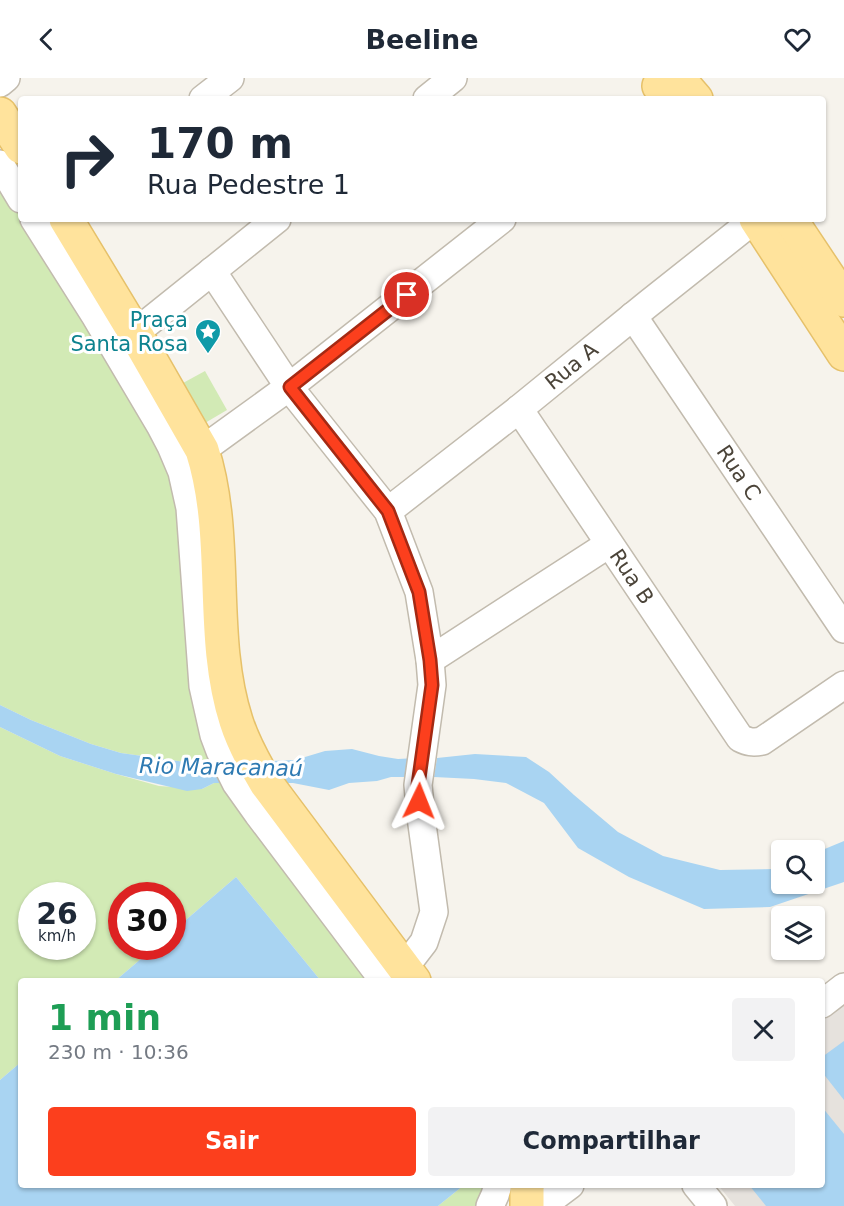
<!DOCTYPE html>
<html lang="pt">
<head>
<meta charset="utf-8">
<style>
	:root { --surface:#fff; --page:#f2f2f3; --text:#1f2937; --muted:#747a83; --accent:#fc3f1d }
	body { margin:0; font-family:"DejaVu Sans",sans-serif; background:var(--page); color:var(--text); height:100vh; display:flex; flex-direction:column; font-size:22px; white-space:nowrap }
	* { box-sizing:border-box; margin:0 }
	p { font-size:20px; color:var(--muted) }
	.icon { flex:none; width:33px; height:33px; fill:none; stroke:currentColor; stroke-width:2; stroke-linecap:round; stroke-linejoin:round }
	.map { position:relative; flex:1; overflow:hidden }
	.drawer { position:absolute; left:18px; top:900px; width:807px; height:210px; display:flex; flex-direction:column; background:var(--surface); border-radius:6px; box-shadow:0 2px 4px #0004 }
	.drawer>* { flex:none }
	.hud { position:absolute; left:18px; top:18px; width:808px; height:126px; border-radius:6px; box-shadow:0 2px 4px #0004; background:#fff; color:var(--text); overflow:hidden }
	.tools { position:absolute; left:771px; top:762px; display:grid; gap:12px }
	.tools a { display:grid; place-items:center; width:54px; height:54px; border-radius:6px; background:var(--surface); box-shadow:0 2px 4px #0004; font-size:30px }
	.speed { position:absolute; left:18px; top:804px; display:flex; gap:12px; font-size:30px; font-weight:700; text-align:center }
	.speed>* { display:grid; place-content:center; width:78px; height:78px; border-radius:50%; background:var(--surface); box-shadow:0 2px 4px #0004; line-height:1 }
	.speed small { font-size:15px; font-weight:400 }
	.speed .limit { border:9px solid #d22; background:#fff; color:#111 }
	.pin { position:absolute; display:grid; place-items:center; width:51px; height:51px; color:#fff; margin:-26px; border:3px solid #fff; border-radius:50%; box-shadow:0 2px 6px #0007 }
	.me { position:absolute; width:66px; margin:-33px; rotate:2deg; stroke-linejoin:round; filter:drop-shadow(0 0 4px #0008) }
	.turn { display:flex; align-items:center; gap:21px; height:126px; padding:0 30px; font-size:27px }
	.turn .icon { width:78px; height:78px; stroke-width:2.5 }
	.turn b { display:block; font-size:42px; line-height:51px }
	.round { display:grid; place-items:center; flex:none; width:63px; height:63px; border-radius:6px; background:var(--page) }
	.headline { display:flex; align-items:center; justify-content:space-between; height:102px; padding:0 30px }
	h1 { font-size:36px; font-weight:600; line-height:45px; color:#1e9e55 }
	.button { display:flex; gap:12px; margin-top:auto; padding:12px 30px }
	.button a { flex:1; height:69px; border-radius:6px; background:var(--accent); color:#fff; font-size:24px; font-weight:600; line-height:69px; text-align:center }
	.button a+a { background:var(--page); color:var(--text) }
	header { display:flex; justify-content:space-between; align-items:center; height:78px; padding:0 30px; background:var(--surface); font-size:27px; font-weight:600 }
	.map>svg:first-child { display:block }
	.industrial { fill:#e6e2dd }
	.green { fill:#d2eab5; fill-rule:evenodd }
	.water { fill:#a9d4f2 }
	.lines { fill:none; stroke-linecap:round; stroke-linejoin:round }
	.minor-casing { stroke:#c2bbae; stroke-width:30 }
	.major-casing { stroke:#e6c16a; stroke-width:36 }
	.minor { stroke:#fff; stroke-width:27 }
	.major { stroke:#ffe39c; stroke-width:33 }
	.route-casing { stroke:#a42913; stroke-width:15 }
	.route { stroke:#fc3f1d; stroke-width:10 }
	.labels { text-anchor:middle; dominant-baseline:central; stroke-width:6; stroke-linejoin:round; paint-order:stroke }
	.culture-label { font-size:21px; fill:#0d838f; stroke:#fff; text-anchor:end }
	.street-label { font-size:21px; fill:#4b4439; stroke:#fff }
	.water-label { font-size:22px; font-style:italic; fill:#2e7ab2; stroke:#fff }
</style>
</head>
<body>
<header><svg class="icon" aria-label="back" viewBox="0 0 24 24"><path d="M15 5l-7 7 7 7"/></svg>Beeline<svg class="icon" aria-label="heart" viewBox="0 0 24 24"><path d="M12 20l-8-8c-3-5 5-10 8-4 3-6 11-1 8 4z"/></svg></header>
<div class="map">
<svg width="844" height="1128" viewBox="0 0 844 1128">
	<rect width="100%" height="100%" fill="#f6f3ec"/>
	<path class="industrial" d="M 844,917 L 844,1128 L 735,1128 L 718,1107 L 822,1107 L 822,934 Z"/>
	<g class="green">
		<path d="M 0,86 L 21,121 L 21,141 L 171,368 L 225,685 L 185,684 L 121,675 L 91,666 L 31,642 L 0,627 Z"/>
		<path d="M 205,293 L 227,332 L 205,345 L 183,305 Z"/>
		<path d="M 0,649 L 60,678 L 116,696 L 159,708 L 202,711 L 214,705 L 236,705 L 384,903 L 321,903 L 236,799 L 173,853 L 172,818 L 122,818 L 122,868 L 155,869 L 115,903 L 21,903 L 21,984 L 0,1002 ZM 32,818 L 82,818 L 82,868 L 32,868 Z"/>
		<path d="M 464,1107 L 498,1107 L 490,1128 L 438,1128 Z"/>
	</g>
	<g class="water">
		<path d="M 0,627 L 31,642 L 91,666 L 121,675 L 185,684 L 225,685 L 295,682 L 325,673 L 352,671 L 379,678 L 398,681 L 416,680 L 414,699 L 391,699 L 377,703 L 349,705 L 329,712 L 293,705 L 214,705 L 202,711 L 187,713 L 116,696 L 60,678 L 0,649 Z"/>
		<path d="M 475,676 L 526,679 L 549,694 L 574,717 L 618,754 L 663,778 L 720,792 L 777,791 L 781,789 L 782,806 L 814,806 L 815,775 L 844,763 L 844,804 L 770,829 L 704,831 L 629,799 L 578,770 L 544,725 L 506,705 L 474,701 L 434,699 L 437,680 Z"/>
		<path d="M 236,799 L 321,903 L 115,903 L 155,869 L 172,868 L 173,853 Z"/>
		<path d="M 844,963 L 844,1022 L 822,994 L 822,979 Z"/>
		<path d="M 21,984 L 21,1107 L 464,1107 L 438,1128 L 0,1128 L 0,1002 Z"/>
		<path d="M 822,1029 L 844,1056 L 844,1128 L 766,1128 L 749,1107 L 822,1107 Z"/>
	</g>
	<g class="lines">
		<defs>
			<g id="minor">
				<path d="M 0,5 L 6,0"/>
				<path d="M 203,21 L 230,0"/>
				<path d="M 427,21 L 453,0"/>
				<path d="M 0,86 L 21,121"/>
				<path d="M 34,141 L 96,239 L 160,347 L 171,368 L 182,394 L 190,430 L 203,608 L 214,657 L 220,673 L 236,705 L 258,736 L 384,903"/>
				<path d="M 212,193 L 289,309 L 388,433 L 419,514 L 430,582 L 432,607 L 418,707 L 421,739 L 434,834 L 424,864 L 404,890"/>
				<path id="s1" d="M 633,238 L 844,551"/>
				<path d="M 135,255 L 277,141"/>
				<path id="s2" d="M 519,331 L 740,660 C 748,664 753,665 762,663 L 844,607"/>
				<path d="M 202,372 L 289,309 L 502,141"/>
				<path id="s3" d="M 388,433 L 519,331 L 648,226 L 755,141"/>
				<path d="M 430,582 L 609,466"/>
				<path d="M 822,926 L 844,909"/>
				<path d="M 696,1107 L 713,1128"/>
				<path d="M 490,1128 L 495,1117 L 498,1107"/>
				<path d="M 542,1128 L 570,1107"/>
			</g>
			<g id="major">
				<path d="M 659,8 L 683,6 L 696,21"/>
				<path d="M 0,36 L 21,69"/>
				<path d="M 66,141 L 135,255 L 202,372 C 230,460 208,556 236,643 C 243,665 254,685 266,705 L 414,903"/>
				<path d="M 756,141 L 844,276"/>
				<path d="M 790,141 L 844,222"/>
				<path d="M 527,1128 L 527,1107"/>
			</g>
		</defs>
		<use href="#minor" class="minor-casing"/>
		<use href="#major" class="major-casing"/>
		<use href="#minor" class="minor"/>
		<use href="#major" class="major"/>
	</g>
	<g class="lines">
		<defs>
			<path id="route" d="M 407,217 L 290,309 L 388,433 L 419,514 L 430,582 L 432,607 L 418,707 L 419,723"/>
		</defs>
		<use href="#route" class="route-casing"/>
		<use href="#route" class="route"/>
	</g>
	<defs>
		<symbol id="sight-pin" viewBox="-11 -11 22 30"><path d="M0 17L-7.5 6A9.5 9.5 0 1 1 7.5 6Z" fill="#0f9aa8" stroke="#fff"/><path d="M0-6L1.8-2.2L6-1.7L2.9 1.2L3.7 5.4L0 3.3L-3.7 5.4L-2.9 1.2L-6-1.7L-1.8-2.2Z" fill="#fff"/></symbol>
	</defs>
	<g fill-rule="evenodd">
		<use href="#sight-pin" x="193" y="239" width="30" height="40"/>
	</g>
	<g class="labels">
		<g class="culture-label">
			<text x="188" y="242">Praça<tspan x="188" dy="24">Santa Rosa</tspan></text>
		</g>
		<g class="street-label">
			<text stroke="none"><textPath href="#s3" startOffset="234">Rua A</textPath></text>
			<text stroke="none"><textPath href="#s1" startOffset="189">Rua C</textPath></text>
			<text stroke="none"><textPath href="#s2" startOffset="202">Rua B</textPath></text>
		</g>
		<g class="water-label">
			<text transform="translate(221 689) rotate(1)">Rio Maracanaú</text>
		</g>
	</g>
</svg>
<div class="tools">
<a><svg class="icon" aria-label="search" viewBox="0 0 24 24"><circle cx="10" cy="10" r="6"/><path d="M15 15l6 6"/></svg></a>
<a><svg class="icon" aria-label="layers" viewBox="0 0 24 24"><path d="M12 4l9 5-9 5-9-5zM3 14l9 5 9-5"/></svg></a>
</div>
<div class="speed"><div>26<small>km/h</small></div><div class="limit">30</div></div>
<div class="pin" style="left:407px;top:217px;background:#d93025"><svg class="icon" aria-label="arrive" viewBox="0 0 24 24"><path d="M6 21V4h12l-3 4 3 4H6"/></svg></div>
<svg class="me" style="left:419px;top:723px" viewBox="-20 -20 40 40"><path d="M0-17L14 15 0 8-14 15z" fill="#fc3f1d" stroke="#fff" stroke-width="4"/></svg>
<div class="hud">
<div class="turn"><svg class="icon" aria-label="right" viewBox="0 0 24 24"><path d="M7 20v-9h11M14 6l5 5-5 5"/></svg><div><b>170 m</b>Rua Pedestre 1</div></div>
</div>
<section class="drawer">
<div class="headline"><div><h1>1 min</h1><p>230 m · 10:36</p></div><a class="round"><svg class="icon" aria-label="close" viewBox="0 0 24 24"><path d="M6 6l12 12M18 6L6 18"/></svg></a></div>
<div class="button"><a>Sair</a><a>Compartilhar</a></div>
</section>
</div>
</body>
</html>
